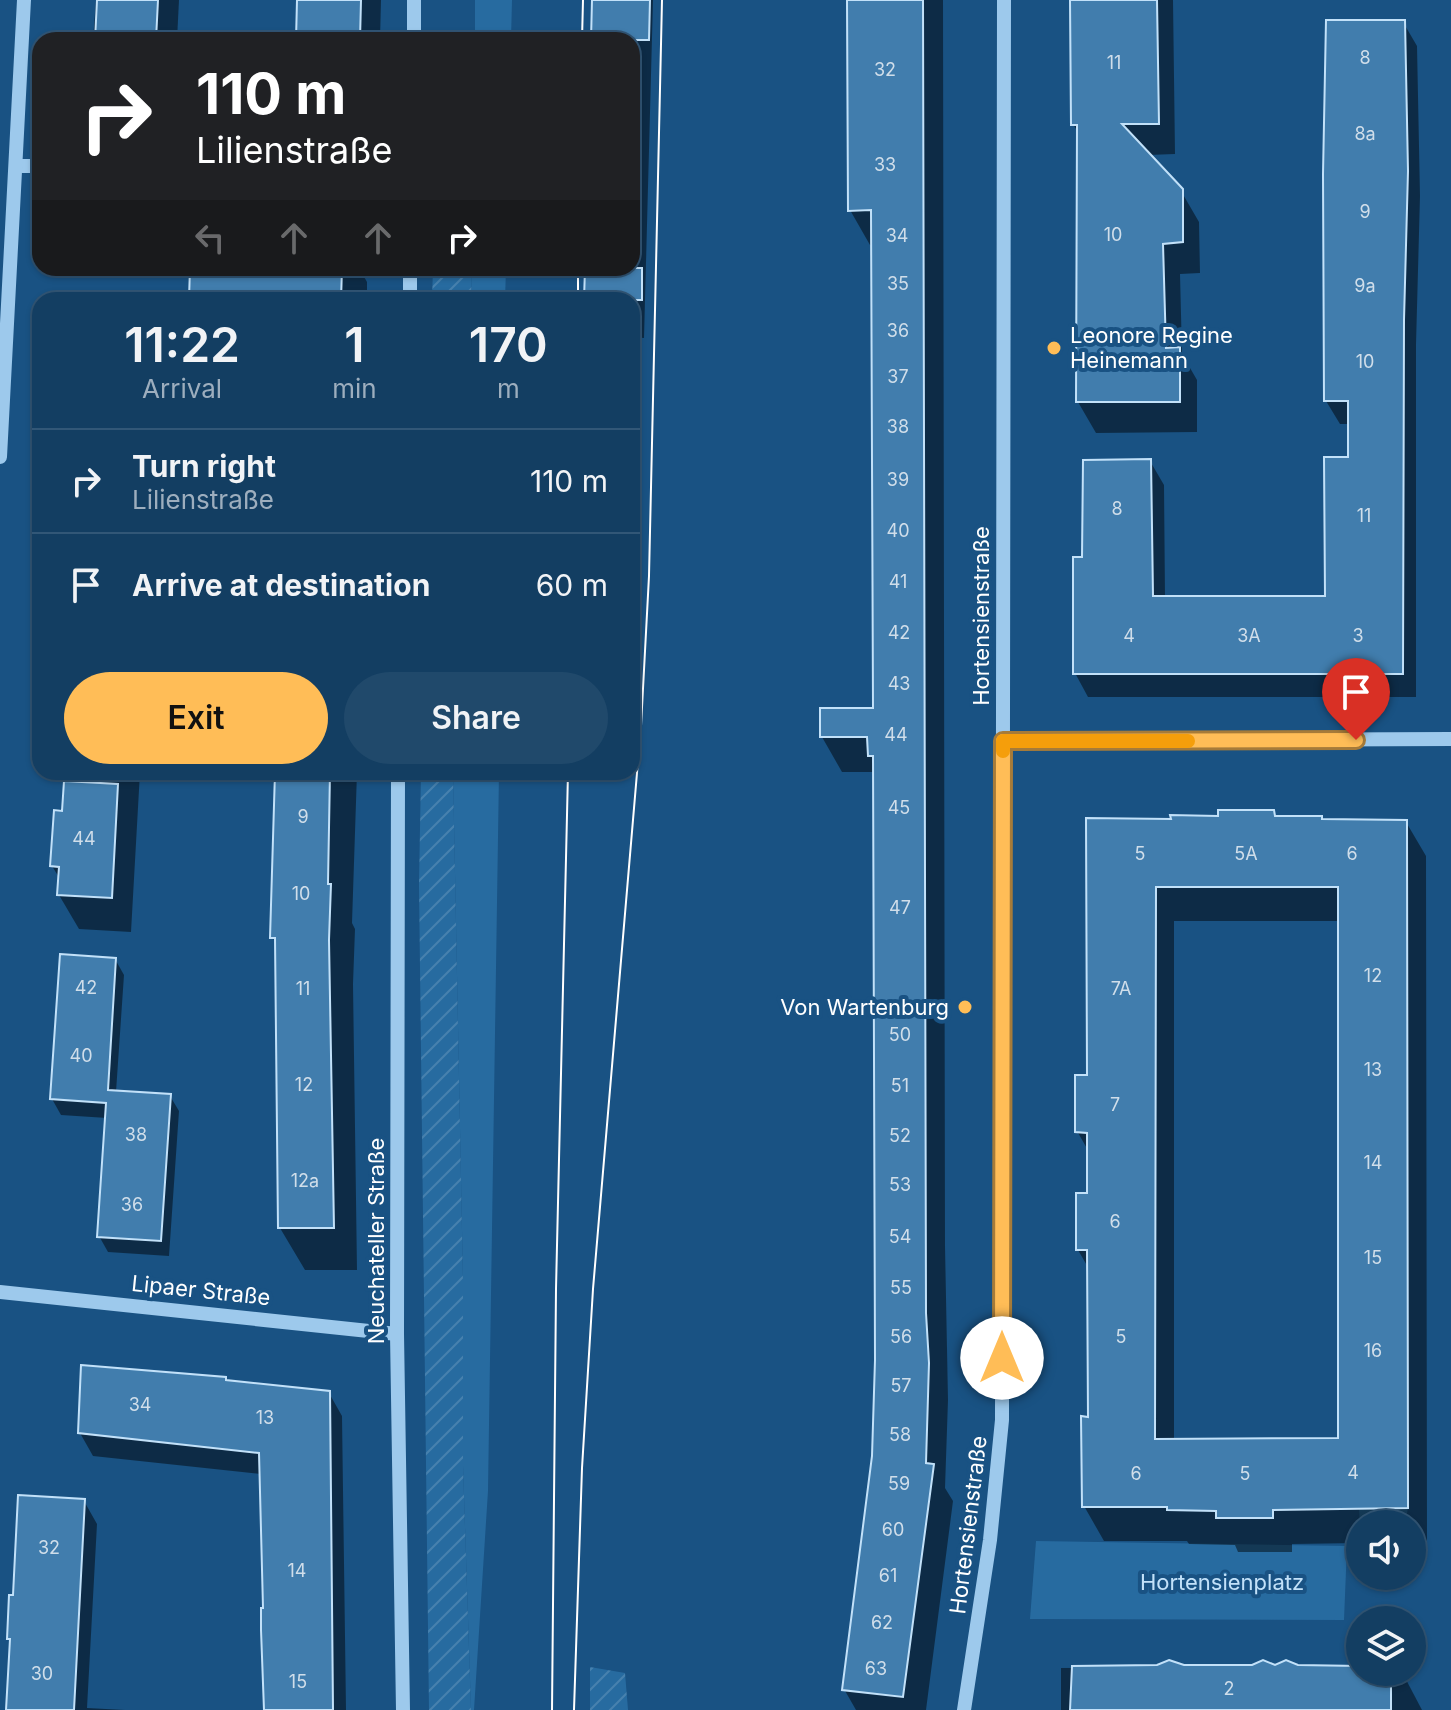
<!DOCTYPE html>
<html lang="en">
<head>
<meta charset="utf-8">
<style>
	:root { --surface:#133e62; --page:#20496b; --text:#f1f3f6; --muted:#9daebe; --line:#325777; --accent:#ffbd57 }
	body { margin:0; font-family:Inter,sans-serif; background:var(--page); color:var(--text); height:100vh; display:flex; flex-direction:column; font-size:30px; white-space:nowrap }
	* { box-sizing:border-box; margin:0 }
	p { font-size:26px; color:var(--muted) }
	.icon { flex:none; width:44px; height:44px; fill:none; stroke:currentColor; stroke-width:2; stroke-linecap:round; stroke-linejoin:round }
	.map { position:relative; flex:1; overflow:hidden }
	.details { position:absolute; left:32px; top:292px; width:608px; height:488px; display:flex; flex-direction:column; background:var(--surface); border-radius:24px; box-shadow:0 2px 6px #0004,0 0 0 2px var(--line) }
	.details>* { flex:none }
	.guide { position:absolute; left:32px; top:32px; width:608px; height:244px; border-radius:24px; box-shadow:0 2px 6px #0004,0 0 0 2px var(--line); background:#202124; color:#fff; overflow:hidden }
	.fabs { position:absolute; left:1346px; top:1510px; display:grid; gap:16px }
	.fabs a { display:grid; place-items:center; width:80px; height:80px; border-radius:50%; background:var(--surface); box-shadow:0 2px 6px #0004,0 0 0 2px var(--line); font-size:40px }
	.pin { position:absolute; display:grid; place-items:center; width:68px; height:68px; color:#fff; margin:-82px -34px; border-radius:50% 50% 50% 0; rotate:-45deg; box-shadow:0 0 8px #0007 }
	.pin .icon { rotate:45deg }
	.me { position:absolute; width:88px; margin:-44px; rotate:0deg; stroke-linejoin:round; filter:drop-shadow(0 0 6px #0008) }
	.turn { display:flex; align-items:center; gap:28px; height:168px; padding:0 32px; font-size:36px }
	.turn .icon { width:104px; height:104px; stroke-width:2.5 }
	.turn b { display:block; font-size:56px; line-height:68px }
	.lanes { display:flex; align-items:center; height:76px; padding:0 32px; background:#0003; justify-content:center; gap:40px; direction:ltr }
	.lanes .off { opacity:.35 }
	.eta { display:flex; justify-content:space-evenly; align-items:center; height:136px; text-align:center }
	.eta b { font-size:48px; font-weight:600; line-height:56px }
	.primary-button { display:flex; gap:16px; margin-top:auto; padding:16px 32px }
	.primary-button a { flex:1; height:92px; border-radius:48px; background:var(--accent); color:#111; font-size:32px; font-weight:600; line-height:92px; text-align:center }
	.primary-button a+a { background:var(--page); color:var(--text) }
	ul { padding:0; list-style:none }
	li { display:flex; align-items:center; gap:24px; height:104px; padding:0 32px; border-top:2px solid var(--line) }
	li div { flex:1 }
	li b { display:block; font-size:30px }
	li em { font-style:normal }
	.map>svg:first-child { display:block }
	.green { fill:#276ba0 }
	.garden { fill:url(#garden-furrows) }
	.shadow { fill:#0007; fill-rule:evenodd }
	.building { fill:#417dad; stroke:#c2e1f9; stroke-width:2; fill-rule:evenodd }
	.lines { fill:none; stroke-linecap:round; stroke-linejoin:round }
	.minor { stroke:#9dc9ec; stroke-width:14 }
	.tram { stroke:#fff; stroke-width:2 }
	.route-casing { stroke:#a67b39; stroke-width:20 }
	.route { stroke:#ffbd57; stroke-width:14 }
	.slow { stroke:#f59e0b; stroke-width:14 }
	.poi-dot { fill:#ffbd57; stroke:#195283; stroke-width:3 }
	.labels { text-anchor:middle; dominant-baseline:central; stroke-width:8; stroke-linejoin:round; paint-order:stroke }
	.number-label { font-size:18px; fill:#d0deea }
	.poi-label { font-size:22px; fill:#fff; stroke:#195283; text-anchor:start }
	.street-label { font-size:22px; fill:#fff; stroke:#195283 }
	.park-label { font-size:22px; fill:#c2e1f9; stroke:#195283 }
</style>
</head>
<body>
<div class="map">
<svg width="1451" height="1710" viewBox="0 0 1451 1710">
	<defs>
		<pattern id="garden-furrows" width="10" height="10" patternUnits="userSpaceOnUse" patternTransform="scale(2)"><rect width="10" height="10" fill="#276ba0"/><path d="M-1 1l2-2M0 10L10 0M9 11l2-2" fill="none" stroke="#4781ae"/></pattern>
	</defs>
	<rect width="100%" height="100%" fill="#195283"/>
	<g class="green">
		<path d="M 475,0 L 512,0 L 511,40 L 475,40 Z"/>
		<path d="M 472,268 L 506,268 L 505,300 L 471,300 Z"/>
		<path d="M 453,772 L 499,772 L 488,1491 L 474,1710 L 471,1710 L 463,1466 L 463,1281 Z"/>
		<path d="M 1359,1507 L 1408,1508 L 1405,1524 L 1360,1524 L 1360,1527 Z"/>
		<path d="M 1036,1541 L 1347,1546 L 1344,1620 L 1030,1619 Z"/>
	</g>
	<g class="garden">
		<path d="M 433,268 L 472,268 L 471,300 L 432,300 Z"/>
		<path d="M 421,772 L 453,772 L 463,1281 L 463,1466 L 471,1710 L 429,1710 L 419,885 Z"/>
		<path d="M 590,1667 L 625,1673 L 628,1710 L 590,1710 Z"/>
	</g>
	<g class="shadow">
		<path d="M 96,0 L 179,0 L 177,40 L 93,40 Z"/>
		<path d="M 299,0 L 381,0 L 380,40 L 298,40 Z"/>
		<path d="M 594,0 L 653,0 L 644,338 L 632,337 L 632,300 L 586,300 L 587,268 L 632,268 L 632,40 L 593,40 Z"/>
		<path d="M 849,0 L 943,0 L 945,1246 L 948,1400 L 945,1488 L 953,1501 L 926,1710 L 856,1710 L 844,1689 L 874,1456 L 876,1410 L 876,772 L 842,772 L 822,737 L 875,710 L 874,245 L 870,245 L 850,210 Z"/>
		<path d="M 1072,0 L 1173,0 L 1175,154 L 1148,155 L 1181,191 L 1199,222 L 1200,273 L 1180,274 L 1182,354 L 1197,380 L 1197,432 L 1096,433 L 1078,402 L 1079,134 L 1073,124 Z"/>
		<path d="M 1403,22 L 1417,46 L 1420,196 L 1416,345 L 1416,697 L 1088,697 L 1075,673 L 1084,559 L 1150,461 L 1164,485 L 1165,598 L 1327,598 L 1350,459 L 1350,424 L 1340,424 L 1326,401 Z"/>
		<path d="M 192,268 L 359,268 L 367,282 L 367,300 L 191,300 Z"/>
		<path d="M 72,772 L 140,772 L 131,932 L 79,929 L 59,895 L 60,879 L 52,866 Z"/>
		<path d="M 268,772 L 357,772 L 352,923 L 355,929 L 353,984 L 357,1270 L 305,1270 L 280,1228 L 277,946 L 273,938 L 276,787 Z"/>
		<path d="M 1273,812 L 1276,818 L 1406,822 L 1426,856 L 1427,1542 L 1412,1542 L 1412,1524 L 1360,1524 L 1360,1543 L 1292,1544 L 1292,1552 L 1238,1552 L 1235,1545 L 1189,1544 L 1187,1541 L 1104,1541 L 1084,1506 L 1090,1419 L 1089,1269 L 1078,1250 L 1089,1195 L 1089,1152 L 1077,1131 L 1089,1077 L 1173,821 ZM 1174,921 L 1340,921 L 1340,1440 L 1174,1441 Z"/>
		<path d="M 115,959 L 124,975 L 116,1092 L 170,1096 L 179,1111 L 169,1256 L 108,1252 L 99,1236 L 107,1118 L 61,1115 L 52,1099 Z"/>
		<path d="M 226,1382 L 329,1393 L 342,1416 L 346,1710 L 265,1710 L 265,1610 L 261,1474 L 93,1456 L 80,1433 Z"/>
		<path d="M 84,1501 L 97,1524 L 87,1708 L 125,1710 L 8,1710 L 12,1644 L 9,1639 L 15,1597 Z"/>
		<path d="M 1297,1667 L 1402,1672 L 1422,1710 L 1061,1710 L 1061,1668 Z"/>
	</g>
	<g class="building">
		<path d="M 97,0 L 158,0 L 156,40 L 95,40 Z"/>
		<path d="M 297,0 L 361,0 L 360,40 L 296,40 Z"/>
		<path d="M 592,0 L 650,0 L 649,40 L 591,40 Z"/>
		<path d="M 847,0 L 923,0 L 926,1313 L 929,1363 L 926,1463 L 934,1464 L 903,1697 L 842,1690 L 872,1456 L 875,1360 L 873,756 L 868,756 L 867,737 L 820,737 L 820,708 L 873,708 L 871,210 L 848,211 Z"/>
		<path d="M 1070,0 L 1157,0 L 1159,124 L 1122,124 L 1183,189 L 1183,242 L 1163,244 L 1166,348 L 1180,347 L 1180,402 L 1076,402 L 1077,125 L 1071,125 Z"/>
		<path d="M 1326,20 L 1405,20 L 1408,171 L 1404,320 L 1403,674 L 1073,674 L 1073,557 L 1082,557 L 1083,460 L 1151,459 L 1153,596 L 1325,596 L 1324,457 L 1348,457 L 1348,401 L 1324,401 L 1323,174 Z"/>
		<path d="M 190,268 L 342,268 L 341,300 L 189,299 Z"/>
		<path d="M 585,268 L 642,268 L 642,300 L 584,300 Z"/>
		<path d="M 275,772 L 330,772 L 328,884 L 331,884 L 329,940 L 334,1228 L 278,1228 L 275,938 L 270,938 Z"/>
		<path d="M 64,781 L 118,784 L 112,898 L 57,895 L 59,867 L 50,866 L 54,810 L 62,811 Z"/>
		<path d="M 1218,810 L 1274,810 L 1275,816 L 1322,816 L 1322,819 L 1407,820 L 1408,1508 L 1273,1510 L 1273,1518 L 1216,1518 L 1216,1511 L 1167,1510 L 1167,1507 L 1082,1507 L 1081,1416 L 1088,1417 L 1087,1250 L 1076,1250 L 1076,1193 L 1087,1193 L 1087,1133 L 1075,1132 L 1075,1075 L 1087,1075 L 1086,818 L 1171,819 L 1170,815 L 1218,816 ZM 1156,887 L 1338,887 L 1338,1438 L 1155,1439 Z"/>
		<path d="M 60,954 L 116,958 L 108,1090 L 171,1094 L 161,1241 L 97,1237 L 106,1103 L 50,1099 Z"/>
		<path d="M 81,1365 L 226,1377 L 226,1380 L 330,1391 L 333,1710 L 264,1710 L 261,1630 L 261,1608 L 263,1608 L 259,1453 L 78,1433 Z"/>
		<path d="M 18,1495 L 85,1499 L 74,1710 L 6,1710 L 10,1639 L 7,1639 L 9,1595 L 13,1595 Z"/>
		<path d="M 1169,1660 L 1184,1665 L 1252,1665 L 1263,1660 L 1275,1665 L 1286,1660 L 1298,1665 L 1360,1666 L 1360,1672 L 1391,1672 L 1391,1710 L 1070,1710 L 1072,1666 L 1157,1665 Z"/>
	</g>
	<g class="lines">
		<g class="minor">
			<path d="M 414,40 L 414,0"/>
			<path d="M 16,166 L 40,166"/>
			<path d="M 410,300 L 410,268"/>
			<path d="M 0,457 L 24,0"/>
			<path d="M 1003,741 L 1451,739"/>
			<path d="M 398,772 L 397,1334 L 403,1710"/>
			<path d="M 0,1292 L 397,1334"/>
			<path d="M 964,1710 L 990,1540 L 1002,1420 L 1004,0"/>
		</g>
		<g class="tram">
			<path d="M 582,40 L 583,0"/>
			<path d="M 578,300 L 578,268"/>
			<path d="M 552,1710 L 556,1289 L 568,772"/>
			<path d="M 574,1710 L 582,1468 L 593,1289 L 641,726 L 649,576 L 662,0"/>
		</g>
	</g>
	<g class="lines">
		<defs>
			<path id="route" d="M 1002,1358 L 1003,741 L 1356,740"/>
		</defs>
		<use href="#route" class="route-casing"/>
		<use href="#route" class="route"/>
		<path class="slow" d="M 1003,751 L 1003,741 L 1188,741"/>
	</g>
	<g class="poi-dot">
		<circle cx="1054" cy="348" r="8"/>
		<circle cx="965" cy="1007" r="8"/>
	</g>
	<g class="labels">
		<g class="number-label">
			<text x="1365" y="57">8</text>
			<text x="1114" y="62">11</text>
			<text x="885" y="69">32</text>
			<text x="1365" y="133">8a</text>
			<text x="885" y="164">33</text>
			<text x="1365" y="211">9</text>
			<text x="1113" y="234">10</text>
			<text x="897" y="235">34</text>
			<text x="898" y="283">35</text>
			<text x="1365" y="285">9a</text>
			<text x="898" y="330">36</text>
			<text x="1365" y="361">10</text>
			<text x="898" y="376">37</text>
			<text x="898" y="426">38</text>
			<text x="898" y="479">39</text>
			<text x="1117" y="508">8</text>
			<text x="1364" y="515">11</text>
			<text x="898" y="530">40</text>
			<text x="898" y="581">41</text>
			<text x="899" y="632">42</text>
			<text x="1129" y="635">4</text>
			<text x="1249" y="635">3A</text>
			<text x="1358" y="635">3</text>
			<text x="899" y="683">43</text>
			<text x="896" y="734">44</text>
			<text x="899" y="807">45</text>
			<text x="303" y="816">9</text>
			<text x="84" y="838">44</text>
			<text x="1140" y="853">5</text>
			<text x="1246" y="853">5A</text>
			<text x="1352" y="853">6</text>
			<text x="301" y="893">10</text>
			<text x="900" y="907">47</text>
			<text x="1373" y="975">12</text>
			<text x="86" y="987">42</text>
			<text x="303" y="988">11</text>
			<text x="1121" y="988">7A</text>
			<text x="900" y="1034">50</text>
			<text x="81" y="1055">40</text>
			<text x="1373" y="1069">13</text>
			<text x="304" y="1084">12</text>
			<text x="900" y="1085">51</text>
			<text x="1115" y="1104">7</text>
			<text x="136" y="1134">38</text>
			<text x="900" y="1135">52</text>
			<text x="1373" y="1162">14</text>
			<text x="305" y="1180">12a</text>
			<text x="900" y="1184">53</text>
			<text x="132" y="1204">36</text>
			<text x="1115" y="1221">6</text>
			<text x="900" y="1236">54</text>
			<text x="1373" y="1257">15</text>
			<text x="901" y="1287">55</text>
			<text x="901" y="1336">56</text>
			<text x="1121" y="1336">5</text>
			<text x="1373" y="1350">16</text>
			<text x="901" y="1385">57</text>
			<text x="140" y="1404">34</text>
			<text x="265" y="1417">13</text>
			<text x="900" y="1434">58</text>
			<text x="1353" y="1472">4</text>
			<text x="1136" y="1473">6</text>
			<text x="1245" y="1473">5</text>
			<text x="899" y="1483">59</text>
			<text x="893" y="1529">60</text>
			<text x="49" y="1547">32</text>
			<text x="297" y="1570">14</text>
			<text x="888" y="1575">61</text>
			<text x="882" y="1622">62</text>
			<text x="876" y="1668">63</text>
			<text x="42" y="1673">30</text>
			<text x="298" y="1681">15</text>
			<text x="1229" y="1688">2</text>
		</g>
		<g class="poi-label">
			<text x="1070" y="335">Leonore Regine<tspan x="1070" dy="25">Heinemann</tspan></text>
			<text x="949" y="1007" text-anchor="end">Von Wartenburg</text>
		</g>
		<g class="street-label">
			<text transform="translate(981 616) rotate(-90)">Hortensienstraße</text>
			<text transform="translate(376 1241) rotate(-90)">Neuchateller Straße</text>
			<text transform="translate(201 1290) rotate(6)">Lipaer Straße</text>
			<text transform="translate(968 1525) rotate(-83)">Hortensienstraße</text>
		</g>
		<g class="park-label">
			<text x="1222" y="1582">Hortensienplatz</text>
		</g>
	</g>
</svg>
<div class="fabs">
<a><svg class="icon" aria-label="sound" viewBox="0 0 24 24"><path d="M4 9h4l5-4v14l-5-4H4zM17 9q2 3 0 6"/></svg></a>
<a><svg class="icon" aria-label="layers" viewBox="0 0 24 24"><path d="M12 4l9 5-9 5-9-5zM3 14l9 5 9-5"/></svg></a>
</div>
<div class="pin" style="left:1356px;top:740px;background:#d93025"><svg class="icon" aria-label="arrive" viewBox="0 0 24 24"><path d="M6 21V4h12l-3 4 3 4H6"/></svg></div>
<svg class="me" style="left:1002px;top:1358px" viewBox="-20 -20 40 40"><circle r="19" fill="#fff"/><path d="M0-13L10 11 0 6-10 11z" fill="#ffbd57"/></svg>
<div class="guide">
<div class="turn"><svg class="icon" aria-label="right" viewBox="0 0 24 24"><path d="M7 20v-9h11M14 6l5 5-5 5"/></svg><div><b>110 m</b>Lilienstraße</div></div>
<div class="lanes"><svg class="icon off" aria-label="left" viewBox="0 0 24 24"><path d="M17 20v-9H6M10 6l-5 5 5 5"/></svg><svg class="icon off" aria-label="ahead" viewBox="0 0 24 24"><path d="M12 20V5M6 11l6-6 6 6"/></svg><svg class="icon off" aria-label="ahead" viewBox="0 0 24 24"><path d="M12 20V5M6 11l6-6 6 6"/></svg><svg class="icon" aria-label="right" viewBox="0 0 24 24"><path d="M7 20v-9h11M14 6l5 5-5 5"/></svg></div>
</div>
<section class="details">
<div class="eta">
<div><b>11:22</b><p>Arrival</p></div>
<div><b>1</b><p>min</p></div>
<div><b>170</b><p>m</p></div>
</div>
<ul>
<li><svg class="icon" aria-label="right" viewBox="0 0 24 24"><path d="M7 20v-9h11M14 6l5 5-5 5"/></svg><div><b>Turn right</b><p>Lilienstraße</p></div><em>110 m</em></li>
<li><svg class="icon" aria-label="arrive" viewBox="0 0 24 24"><path d="M6 21V4h12l-3 4 3 4H6"/></svg><div><b>Arrive at destination</b></div><em>60 m</em></li>
</ul>
<div class="primary-button"><a>Exit</a><a>Share</a></div>
</section>
</div>
</body>
</html>
